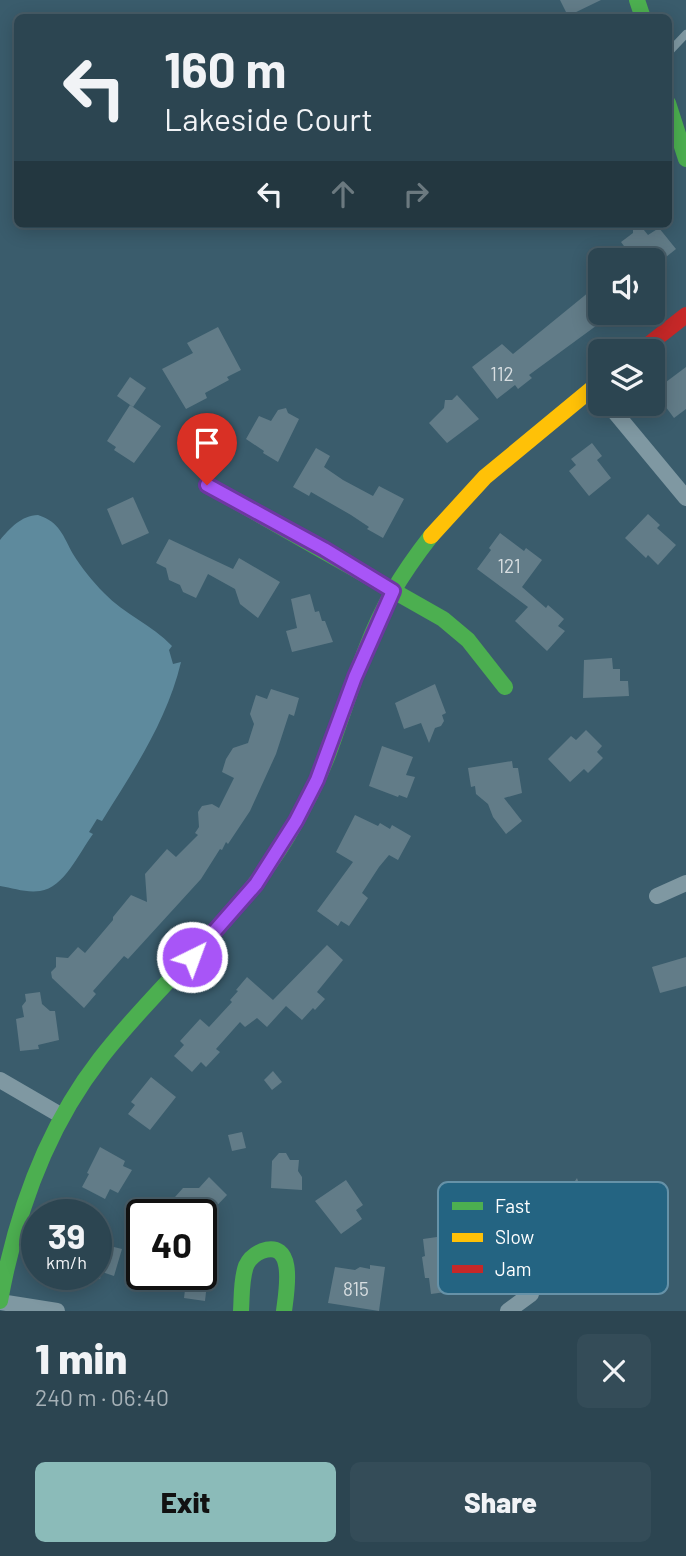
<!DOCTYPE html>
<html lang="en">
<head>
<meta charset="utf-8">
<style>
	:root { --surface:#2c4551; --page:#344c58; --text:#f1f3f6; --muted:#a6b1b7; --line:#485d68; --accent:#8bbbb9 }
	body { margin:0; font-family:Barlow,sans-serif; background:var(--page); color:var(--text); height:100vh; display:flex; flex-direction:column; font-size:26px; white-space:nowrap }
	* { box-sizing:border-box; margin:0 }
	p { font-size:23px; color:var(--muted) }
	.icon { flex:none; width:38px; height:38px; fill:none; stroke:currentColor; stroke-width:2; stroke-linecap:round; stroke-linejoin:round }
	.map { position:relative; height:1311px; overflow:hidden }
	.side { display:flex; flex-direction:column; background:var(--surface); flex:1 }
	.side>* { flex:none }
	.guide { position:absolute; left:14px; top:14px; width:658px; height:214px; border-radius:10px; box-shadow:0 4px 18px #0003,0 0 0 2px var(--line); background:#2c4551; color:var(--text); overflow:hidden }
	.tools { position:absolute; left:588px; top:248px; display:grid; gap:14px }
	.tools a { display:grid; place-items:center; width:77px; height:77px; border-radius:10px; background:var(--surface); box-shadow:0 4px 18px #0003,0 0 0 2px var(--line); font-size:35px }
	.speed { position:absolute; left:21px; top:1199px; display:flex; gap:14px; font-size:35px; font-weight:700; text-align:center }
	.speed>* { display:grid; place-content:center; width:91px; height:91px; border-radius:50%; background:var(--surface); box-shadow:0 4px 18px #0003,0 0 0 2px var(--line); line-height:1 }
	.speed small { font-size:18px; font-weight:400 }
	.speed .limit { border:4px solid #111; border-radius:10px; background:#fff; color:#111 }
	.pin { position:absolute; display:grid; place-items:center; width:60px; height:60px; color:#fff; margin:-72px -30px; border-radius:50% 50% 50% 0; rotate:-45deg; box-shadow:0 0 7px #0007 }
	.pin .icon { rotate:45deg }
	.me { position:absolute; width:77px; margin:-38px; rotate:42deg; stroke-linejoin:round; filter:drop-shadow(0 0 5px #0008) }
	.turn { display:flex; align-items:center; gap:24px; height:147px; padding:0 35px; font-size:32px }
	.turn .icon { width:91px; height:91px; stroke-width:2.5 }
	.turn b { display:block; font-size:49px; line-height:60px }
	.lanes { display:flex; align-items:center; height:66px; padding:0 35px; background:#0003; justify-content:center; gap:35px; direction:ltr }
	.lanes .off { opacity:.35 }
	.round { display:grid; place-items:center; flex:none; width:74px; height:74px; border-radius:10px; background:var(--page) }
	.summary { display:flex; align-items:center; justify-content:space-between; height:119px; padding:0 35px }
	h1 { font-size:42px; font-weight:800; line-height:52px }
	.button { display:flex; gap:14px; margin-top:auto; padding:14px 35px }
	.button a { flex:1; height:80px; border-radius:10px; background:var(--accent); color:#111; font-size:28px; font-weight:800; line-height:80px; text-align:center }
	.button a+a { background:var(--page); color:var(--text) }
	.map>svg:first-child { display:block }
	.water { fill:#5e8a9d }
	.building { fill:#627c88 }
	.lines { fill:none; stroke-linecap:round; stroke-linejoin:round }
	.lane { stroke:#7f98a2; stroke-width:8 }
	.street { stroke:#7f98a2; stroke-width:16 }
	.fast { stroke:#4caf50; stroke-width:16 }
	.slow { stroke:#ffc107; stroke-width:16 }
	.jam { stroke:#c62828; stroke-width:16 }
	.route-casing { stroke:#6d37a1; stroke-width:18 }
	.route { stroke:#a855f7; stroke-width:12 }
	.labels { text-anchor:middle; dominant-baseline:central; stroke-width:7; stroke-linejoin:round; paint-order:stroke }
	.number-label { font-size:19px; fill:#d8dee1 }
	.key { fill:#246482; stroke:#6692a8; stroke-width:2 }
	.key-label { font-size:19px; fill:#fff }
</style>
</head>
<body>
<div class="map">
<svg width="686" height="1311" viewBox="0 0 686 1311">
	<rect width="100%" height="100%" fill="#3a5c6c"/>
	<path class="water" d="M 38,515 C 60,522 63,536 73,554 C 81,567 93,582 104,593 C 124,614 152,625 172,646 L 169,650 L 173,664 L 181,662 C 167,721 133,771 102,821 L 97,819 L 89,832 L 93,834 C 79,853 64,888 40,891 C 26,893 13,888 0,886 L 0,540 C 11,527 21,516 38,515 Z"/>
	<g class="building">
		<path d="M 560,0 L 601,0 L 568,16 Z"/>
		<path d="M 633,224 L 639,224 L 648,235 L 659,228 L 676,249 L 661,261 L 635,261 L 621,242 L 633,233 Z"/>
		<path d="M 600,283 L 600,323 L 529,375 L 532,378 L 518,389 L 515,385 L 497,399 L 472,367 L 502,344 L 513,354 Z"/>
		<path d="M 218,327 L 241,370 L 227,377 L 229,380 L 205,393 L 207,398 L 186,409 L 162,369 L 193,353 L 187,343 Z"/>
		<path d="M 686,367 L 686,409 L 674,418 L 654,391 Z"/>
		<path d="M 130,377 L 146,388 L 133,407 L 117,396 Z"/>
		<path d="M 457,395 L 479,419 L 447,443 L 429,423 L 444,408 L 445,400 L 452,400 Z"/>
		<path d="M 130,405 L 161,426 L 134,463 L 114,450 L 116,447 L 107,441 Z"/>
		<path d="M 286,408 L 288,413 L 299,419 L 278,462 L 263,453 L 264,451 L 246,439 L 259,416 L 271,421 L 278,410 Z"/>
		<path d="M 592,443 L 602,456 L 597,460 L 611,478 L 589,496 L 569,471 L 576,465 L 571,459 Z"/>
		<path d="M 316,448 L 330,456 L 324,467 L 343,480 L 373,496 L 379,486 L 404,499 L 383,538 L 367,529 L 369,527 L 351,515 L 311,492 L 309,496 L 293,487 Z"/>
		<path d="M 133,497 L 149,533 L 122,545 L 107,509 Z"/>
		<path d="M 648,514 L 660,525 L 657,528 L 676,545 L 658,565 L 648,555 L 646,558 L 625,538 Z"/>
		<path d="M 500,533 L 524,551 L 526,548 L 542,560 L 522,587 L 546,608 L 548,605 L 564,619 L 558,626 L 565,631 L 547,651 L 515,621 L 528,607 L 477,569 L 491,550 L 489,548 Z"/>
		<path d="M 169,539 L 233,569 L 239,558 L 280,582 L 258,618 L 240,604 L 235,589 L 208,574 L 196,598 L 183,592 L 180,585 L 169,580 L 166,568 L 156,563 Z"/>
		<path d="M 310,594 L 315,612 L 319,611 L 322,621 L 325,621 L 333,642 L 292,652 L 286,631 L 297,628 L 291,599 Z"/>
		<path d="M 612,658 L 613,669 L 620,669 L 620,681 L 628,681 L 629,696 L 583,698 L 584,660 Z"/>
		<path d="M 435,684 L 446,713 L 442,715 L 444,721 L 441,726 L 435,728 L 429,743 L 421,723 L 404,729 L 395,703 Z"/>
		<path d="M 271,689 L 299,698 L 294,716 L 289,714 L 276,754 L 250,811 L 228,844 L 226,842 L 222,850 L 220,849 L 201,879 L 128,959 L 124,956 L 93,991 L 96,994 L 84,1008 L 52,978 L 51,972 L 56,967 L 56,957 L 68,958 L 78,947 L 85,953 L 113,920 L 113,917 L 131,895 L 147,902 L 145,874 L 167,849 L 176,857 L 198,835 L 195,833 L 199,827 L 198,812 L 202,806 L 212,804 L 219,808 L 234,778 L 222,772 L 226,759 L 233,748 L 248,743 L 254,724 L 250,714 L 256,695 L 267,699 Z"/>
		<path d="M 586,730 L 602,746 L 597,752 L 603,758 L 588,773 L 584,769 L 570,782 L 548,759 L 571,736 L 576,740 Z"/>
		<path d="M 382,746 L 413,757 L 406,775 L 415,777 L 407,798 L 399,795 L 398,797 L 369,786 Z"/>
		<path d="M 512,761 L 513,768 L 518,768 L 522,793 L 504,798 L 522,821 L 506,834 L 493,817 L 488,804 L 476,794 L 475,786 L 471,787 L 468,768 Z"/>
		<path d="M 355,815 L 378,826 L 380,823 L 390,829 L 392,825 L 411,836 L 398,860 L 389,855 L 379,867 L 362,893 L 368,898 L 349,926 L 341,921 L 338,926 L 317,911 L 353,862 L 336,852 Z"/>
		<path d="M 327,945 L 343,960 L 317,992 L 325,999 L 315,1010 L 313,1008 L 302,1020 L 286,1006 L 267,1027 L 257,1018 L 245,1027 L 240,1022 L 216,1049 L 220,1052 L 206,1067 L 201,1062 L 192,1072 L 174,1056 L 184,1045 L 180,1041 L 200,1019 L 209,1027 L 232,1002 L 230,1000 L 238,991 L 236,990 L 247,977 L 273,1000 Z"/>
		<path d="M 686,957 L 686,986 L 660,993 L 652,967 Z"/>
		<path d="M 40,992 L 42,1004 L 50,1011 L 55,1011 L 59,1040 L 38,1045 L 39,1049 L 20,1051 L 16,1019 L 24,1017 L 22,1006 L 26,1001 L 25,994 Z"/>
		<path d="M 273,1071 L 282,1082 L 272,1090 L 264,1080 Z"/>
		<path d="M 151,1077 L 176,1097 L 150,1130 L 128,1114 L 135,1105 L 131,1102 Z"/>
		<path d="M 242,1132 L 246,1148 L 232,1151 L 228,1135 Z"/>
		<path d="M 100,1147 L 125,1161 L 123,1166 L 132,1170 L 118,1193 L 110,1189 L 105,1199 L 82,1187 L 89,1174 L 87,1173 Z"/>
		<path d="M 279,1153 L 286,1153 L 290,1160 L 299,1160 L 298,1171 L 302,1177 L 302,1190 L 271,1188 L 272,1161 Z"/>
		<path d="M 209,1177 L 227,1195 L 209,1214 L 175,1214 L 184,1206 L 175,1197 L 183,1188 L 199,1188 Z"/>
		<path d="M 577,1178 L 580,1187 L 590,1186 L 584,1198 L 597,1206 L 581,1232 L 545,1208 L 557,1187 L 567,1193 Z"/>
		<path d="M 346,1180 L 363,1205 L 356,1210 L 362,1219 L 341,1234 L 315,1201 Z"/>
		<path d="M 635,1232 L 646,1259 L 642,1260 L 646,1272 L 634,1275 L 638,1286 L 613,1294 L 597,1245 Z"/>
		<path d="M 96,1233 L 112,1237 L 110,1246 L 122,1249 L 114,1276 L 102,1272 L 100,1279 L 96,1278 Z"/>
		<path d="M 444,1236 L 446,1252 L 457,1251 L 460,1290 L 431,1294 L 429,1278 L 425,1278 L 422,1257 L 425,1256 L 423,1239 Z"/>
		<path d="M 370,1265 L 385,1267 L 379,1311 L 328,1303 L 335,1267 L 355,1270 L 360,1267 L 370,1269 Z"/>
		<path d="M 176,1274 L 205,1274 L 204,1283 L 207,1283 L 205,1301 L 184,1298 L 185,1290 L 173,1289 Z"/>
	</g>
	<g class="lines">
		<path class="lane" d="M 668,53 L 686,34"/>
		<g class="street">
			<path d="M 608,404 L 686,498"/>
			<path d="M 657,896 L 686,883"/>
			<path d="M 0,1080 L 62,1116"/>
			<path d="M 0,1302 L 57,1311"/>
			<path d="M 508,1311 L 531,1294"/>
		</g>
		<g class="fast">
			<path d="M 637,0 L 643,18"/>
			<path d="M 668,103 L 686,159"/>
			<path d="M 207,485 L 443,619 L 468,640 L 505,687"/>
			<path d="M 0,1301 C 16,1213 45,1130 100,1059 C 160,981 237,921 288,836 C 303,810 317,783 328,755 C 348,701 364,643 392,593 C 404,572 417,554 431,536"/>
			<path d="M 241,1311 C 242,1296 241,1280 246,1266 C 249,1259 255,1254 262,1251 C 297,1239 286,1294 284,1311"/>
		</g>
		<path class="slow" d="M 431,536 L 485,477 L 600,382"/>
		<path class="jam" d="M 639,352 L 686,315"/>
	</g>
	<g class="lines">
		<defs>
			<path id="route" d="M 192,957 L 256,884 L 296,821 L 317,780 L 355,677 L 393,591 L 324,549 L 207,485"/>
		</defs>
		<use href="#route" class="route-casing"/>
		<use href="#route" class="route"/>
	</g>
	<g class="labels">
		<g class="number-label">
			<text x="502" y="373">112</text>
			<text x="509" y="565">121</text>
			<text x="356" y="1288">815</text>
		</g>
	</g>
	<rect x="438" y="1182" width="230" height="112" rx="10" class="key"/>
	<rect x="452" y="1202" width="31" height="8" fill="#4caf50"/>
	<rect x="452" y="1233" width="31" height="9" fill="#ffc107"/>
	<rect x="452" y="1265" width="31" height="8" fill="#c62828"/>
	<g class="key-label">
		<text x="495" y="1213">Fast</text>
		<text x="495" y="1244">Slow</text>
		<text x="495" y="1276">Jam</text>
	</g>
</svg>
<div class="tools">
<a><svg class="icon" aria-label="sound" viewBox="0 0 24 24"><path d="M4 9h4l5-4v14l-5-4H4zM17 9q2 3 0 6"/></svg></a>
<a><svg class="icon" aria-label="layers" viewBox="0 0 24 24"><path d="M12 4l9 5-9 5-9-5zM3 14l9 5 9-5"/></svg></a>
</div>
<div class="speed"><div>39<small>km/h</small></div><div class="limit">40</div></div>
<div class="pin" style="left:207px;top:485px;background:#d93025"><svg class="icon" aria-label="arrive" viewBox="0 0 24 24"><path d="M6 21V4h12l-3 4 3 4H6"/></svg></div>
<svg class="me" style="left:192px;top:957px" viewBox="-20 -20 40 40"><circle r="17" fill="#a855f7" stroke="#fff" stroke-width="3"/><path d="M0-11L8 9 0 5-8 9z" fill="#fff"/></svg>
<div class="guide">
<div class="turn"><svg class="icon" aria-label="left" viewBox="0 0 24 24"><path d="M17 20v-9H6M10 6l-5 5 5 5"/></svg><div><b>160 m</b>Lakeside Court</div></div>
<div class="lanes"><svg class="icon" aria-label="left" viewBox="0 0 24 24"><path d="M17 20v-9H6M10 6l-5 5 5 5"/></svg><svg class="icon off" aria-label="ahead" viewBox="0 0 24 24"><path d="M12 20V5M6 11l6-6 6 6"/></svg><svg class="icon off" aria-label="right" viewBox="0 0 24 24"><path d="M7 20v-9h11M14 6l5 5-5 5"/></svg></div>
</div>
</div>
<section class="side">
<div class="summary"><div><h1>1 min</h1><p>240 m · 06:40</p></div><a class="round"><svg class="icon" aria-label="close" viewBox="0 0 24 24"><path d="M6 6l12 12M18 6L6 18"/></svg></a></div>
<div class="button"><a>Exit</a><a>Share</a></div>
</section>
</body>
</html>
